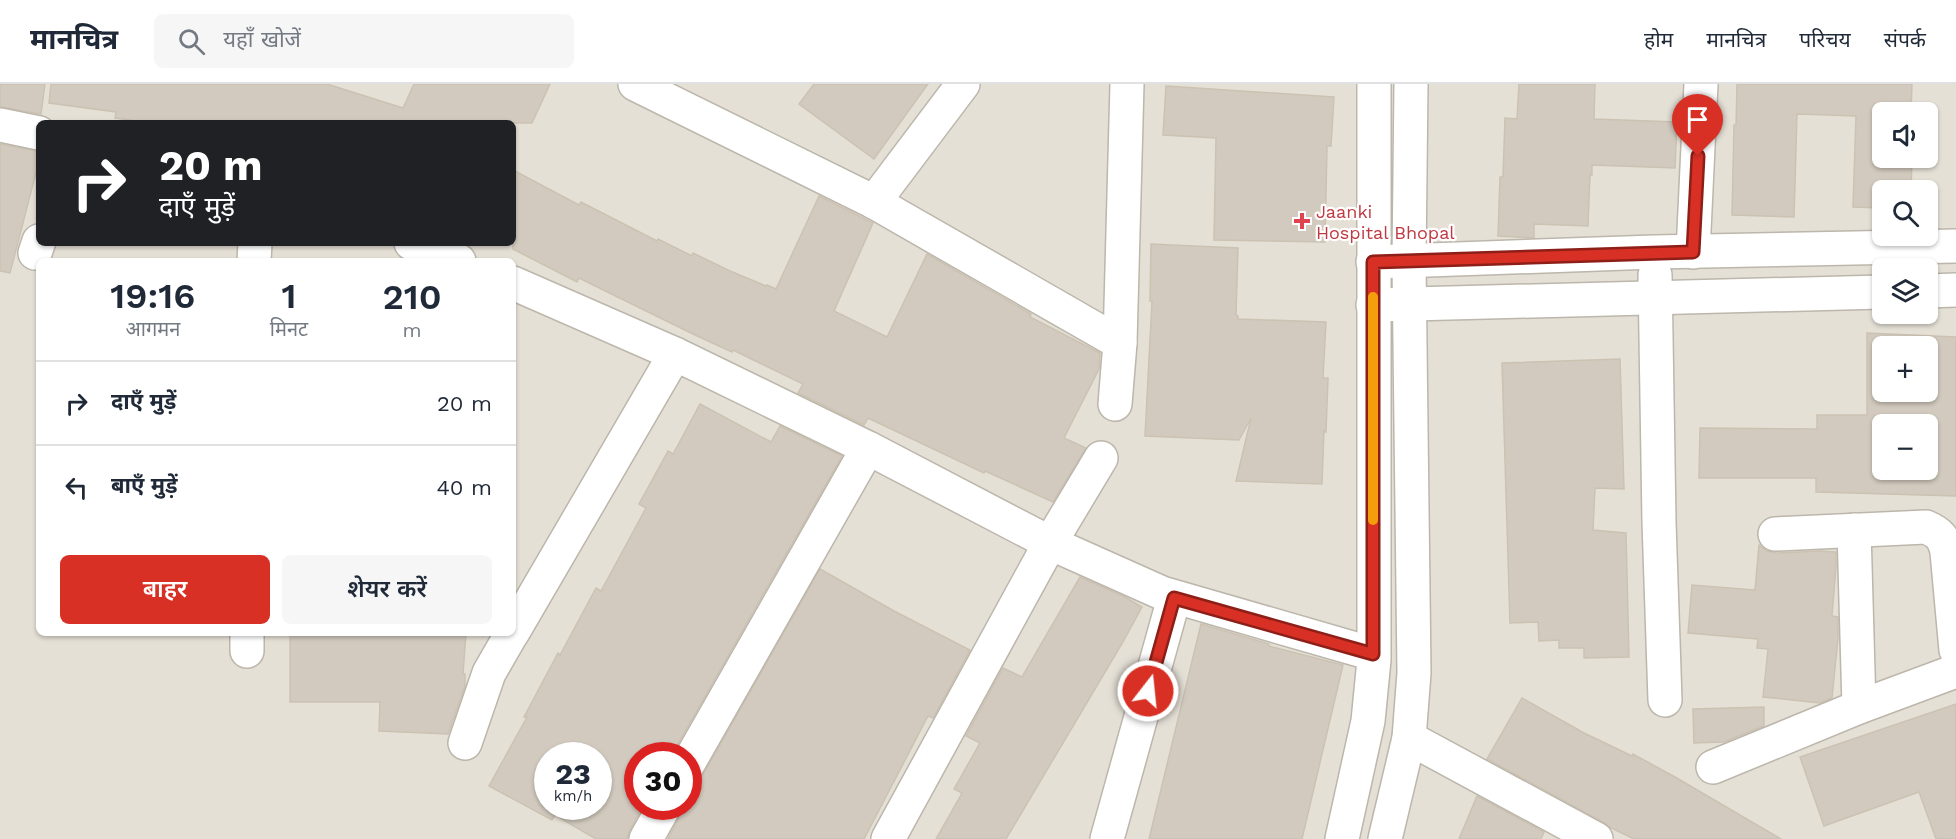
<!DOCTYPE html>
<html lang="hi">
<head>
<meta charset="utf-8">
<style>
	:root { --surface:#fff; --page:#f6f6f7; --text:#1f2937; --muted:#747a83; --line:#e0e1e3; --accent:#d93025 }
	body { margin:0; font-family:"Work Sans","Noto Sans Devanagari",sans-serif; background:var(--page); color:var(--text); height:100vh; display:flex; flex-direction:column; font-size:22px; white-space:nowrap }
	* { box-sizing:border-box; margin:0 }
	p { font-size:20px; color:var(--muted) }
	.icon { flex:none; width:33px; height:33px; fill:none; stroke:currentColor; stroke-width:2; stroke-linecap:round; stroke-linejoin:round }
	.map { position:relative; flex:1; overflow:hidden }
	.drawer { position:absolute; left:36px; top:174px; width:480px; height:378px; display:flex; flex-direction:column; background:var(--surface); border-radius:9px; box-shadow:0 2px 4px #0004 }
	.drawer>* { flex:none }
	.guide { position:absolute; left:36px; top:36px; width:480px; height:126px; border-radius:9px; box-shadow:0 2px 4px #0004; background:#202124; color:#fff; overflow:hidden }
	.buttons { position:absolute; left:1872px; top:18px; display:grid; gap:12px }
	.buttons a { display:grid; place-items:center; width:66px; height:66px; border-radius:9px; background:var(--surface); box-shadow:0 2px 4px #0004; font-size:30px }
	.speed { position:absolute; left:534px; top:658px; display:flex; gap:12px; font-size:30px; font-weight:700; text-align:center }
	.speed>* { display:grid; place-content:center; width:78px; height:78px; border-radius:50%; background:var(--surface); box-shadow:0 2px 4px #0004; line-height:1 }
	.speed small { font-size:15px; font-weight:400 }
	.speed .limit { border:9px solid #d22; background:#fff; color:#111 }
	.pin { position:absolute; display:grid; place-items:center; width:51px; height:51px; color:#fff; margin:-62px -26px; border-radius:50% 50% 50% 0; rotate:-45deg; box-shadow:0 0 6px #0007 }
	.pin .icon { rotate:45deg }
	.me { position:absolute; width:66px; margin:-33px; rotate:16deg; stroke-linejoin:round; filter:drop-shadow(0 0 4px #0008) }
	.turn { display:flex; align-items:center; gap:21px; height:126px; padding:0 24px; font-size:27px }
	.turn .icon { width:78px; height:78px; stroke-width:2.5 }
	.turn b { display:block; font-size:42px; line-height:51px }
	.eta { display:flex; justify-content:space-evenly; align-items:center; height:102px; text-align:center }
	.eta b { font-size:36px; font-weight:600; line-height:42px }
	.primary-button { display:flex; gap:12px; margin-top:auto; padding:12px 24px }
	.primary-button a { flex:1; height:69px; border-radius:9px; background:var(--accent); color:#fff; font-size:24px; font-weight:600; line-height:69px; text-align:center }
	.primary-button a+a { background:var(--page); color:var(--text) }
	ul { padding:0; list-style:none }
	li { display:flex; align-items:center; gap:18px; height:84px; padding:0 24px; border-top:2px solid var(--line) }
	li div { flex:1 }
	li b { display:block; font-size:22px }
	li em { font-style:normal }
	header { display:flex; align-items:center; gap:36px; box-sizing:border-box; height:84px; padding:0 30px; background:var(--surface); border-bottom:2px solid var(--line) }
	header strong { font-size:28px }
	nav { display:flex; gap:33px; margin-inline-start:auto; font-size:21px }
	.search { width:420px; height:54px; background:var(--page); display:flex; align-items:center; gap:15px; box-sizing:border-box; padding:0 21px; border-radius:9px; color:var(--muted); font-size:22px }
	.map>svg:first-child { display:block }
	.residential { fill:#e5e0d6; fill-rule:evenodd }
	.building { fill:#d2cabe; stroke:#cbc2b2; stroke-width:1.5; fill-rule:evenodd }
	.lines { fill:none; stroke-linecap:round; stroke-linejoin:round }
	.minor-casing { stroke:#bcb6ab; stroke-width:36 }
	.tertiary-casing { stroke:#bcb6ab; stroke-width:36 }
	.minor { stroke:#fff; stroke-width:33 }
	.tertiary { stroke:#fff; stroke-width:33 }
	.route-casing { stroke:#8d1f18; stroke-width:15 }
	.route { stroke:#d93025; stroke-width:10 }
	.slow { stroke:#f59e0b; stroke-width:10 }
	.health-dot { fill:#e0444e; stroke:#fff; stroke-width:2 }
	.labels { text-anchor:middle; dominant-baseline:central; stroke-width:4.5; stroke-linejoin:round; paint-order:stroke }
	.health-label { font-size:18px; fill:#be3a42; stroke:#fff; text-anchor:start }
</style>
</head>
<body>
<header>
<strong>मानचित्र</strong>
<div class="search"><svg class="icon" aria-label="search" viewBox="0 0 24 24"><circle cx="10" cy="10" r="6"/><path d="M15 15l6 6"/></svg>यहाँ खोजें</div>
<nav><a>होम</a><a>मानचित्र</a><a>परिचय</a><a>संपर्क</a></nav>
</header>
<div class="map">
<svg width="1956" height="755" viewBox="0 0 1956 755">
	<rect width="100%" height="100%" fill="#f1eee7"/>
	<path class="residential" d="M 0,0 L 1956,0 L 1956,755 L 0,755 ZM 1882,28 L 1928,28 L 1928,74 L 1882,74 ZM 39,39 L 513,39 L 513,159 L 39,159 ZM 1882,106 L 1928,106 L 1928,152 L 1882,152 ZM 39,177 L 513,177 L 513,549 L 39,549 ZM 1882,184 L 1928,184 L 1928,230 L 1882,230 ZM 1882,262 L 1928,262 L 1928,308 L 1882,308 ZM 1882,340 L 1928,340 L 1928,386 L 1882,386 ZM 548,672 L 598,672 L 598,723 L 548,723 ZM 638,672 L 688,672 L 688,723 L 638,723 Z"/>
	<g class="building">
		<path d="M 0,0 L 45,0 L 41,30 L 0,23 Z"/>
		<path d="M 51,0 L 327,0 L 403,24 L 414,0 L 550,0 L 532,39 L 152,39 L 115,34 L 116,28 L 49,19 Z"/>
		<path d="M 814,0 L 928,0 L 874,75 L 799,20 Z"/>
		<path d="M 1519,0 L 1595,0 L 1594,35 L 1677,38 L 1675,84 L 1592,81 L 1592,91 L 1590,91 L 1588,142 L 1534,140 L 1534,154 L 1498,152 L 1500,93 L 1503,93 L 1505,34 L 1517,35 Z"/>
		<path d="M 1737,0 L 1912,0 L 1911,28 L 1882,28 L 1882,74 L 1912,74 L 1911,106 L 1882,106 L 1882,124 L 1853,123 L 1856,32 L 1797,30 L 1794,133 L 1732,131 L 1734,41 L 1736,41 Z"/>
		<path d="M 1166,2 L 1334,13 L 1331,62 L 1327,62 L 1325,158 L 1214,156 L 1216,54 L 1163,51 Z"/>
		<path d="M 0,60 L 37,67 L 36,77 L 39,77 L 10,189 L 0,187 Z"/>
		<path d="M 513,86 L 579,121 L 581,118 L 657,157 L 658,155 L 692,172 L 693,169 L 730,187 L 766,202 L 767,201 L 776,205 L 819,112 L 873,139 L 834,227 L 887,253 L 927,170 L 1031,230 L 1030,233 L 1100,269 L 1099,285 L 1064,354 L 1086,364 L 1053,418 L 985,387 L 984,389 L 868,334 L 864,341 L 798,309 L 803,300 L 733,266 L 732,268 L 695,251 L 579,194 L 577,198 L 513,165 Z"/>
		<path d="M 1151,160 L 1238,164 L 1236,231 L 1238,232 L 1238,235 L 1326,238 L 1323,294 L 1328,294 L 1326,348 L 1324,347 L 1322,400 L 1236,397 L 1251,334 L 1239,356 L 1145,352 L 1152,217 L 1150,217 Z"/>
		<path d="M 1867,249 L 1956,253 L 1956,412 L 1816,408 L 1816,394 L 1699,394 L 1700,344 L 1817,345 L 1817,331 L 1867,331 ZM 1882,262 L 1928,262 L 1928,308 L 1882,308 ZM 1882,340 L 1928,340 L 1928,386 L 1882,386 Z"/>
		<path d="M 1620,275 L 1624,405 L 1595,404 L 1593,446 L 1626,449 L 1629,573 L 1584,574 L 1584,564 L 1559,564 L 1559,556 L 1539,557 L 1538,538 L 1510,539 L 1502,279 Z"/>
		<path d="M 700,320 L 771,358 L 780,342 L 842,372 L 671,672 L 638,672 L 638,723 L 642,723 L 630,746 L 627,755 L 596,755 L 555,731 L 552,736 L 489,702 L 527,633 L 524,633 L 558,569 L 560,571 L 596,504 L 601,507 L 646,424 L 639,420 L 668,367 L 673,370 ZM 548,672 L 598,672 L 598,723 L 548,723 Z"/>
		<path d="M 1759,461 L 1767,467 L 1776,469 L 1820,467 L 1836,468 L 1836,483 L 1832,532 L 1838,533 L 1838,554 L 1832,614 L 1820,619 L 1763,613 L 1768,565 L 1757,564 L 1758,555 L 1688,549 L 1692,501 L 1755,506 Z"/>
		<path d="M 820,485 L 894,527 L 970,566 L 933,634 L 928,632 L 864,755 L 668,755 L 680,732 L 683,723 L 688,723 L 688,699 L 698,696 L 704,689 Z"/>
		<path d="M 1080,493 L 1125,513 L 1142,523 L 1123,558 L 1006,755 L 936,755 L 962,709 L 954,705 L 980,659 L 966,652 L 1003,584 L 1022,593 Z"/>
		<path d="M 1201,540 L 1269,560 L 1269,562 L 1343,581 L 1302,755 L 1149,755 Z"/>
		<path d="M 290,549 L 466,549 L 463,590 L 465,590 L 465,602 L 448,650 L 379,647 L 380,618 L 290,618 Z"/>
		<path d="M 1522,614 L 1584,649 L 1632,672 L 1633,670 L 1675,693 L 1781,755 L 1634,755 L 1609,743 L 1605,739 L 1487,675 Z"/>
		<path d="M 1956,620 L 1956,755 L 1936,755 L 1919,708 L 1824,742 L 1800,673 Z"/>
		<path d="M 1764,623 L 1764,642 L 1724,658 L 1694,659 L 1693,625 Z"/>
		<path d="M 1477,712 L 1544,748 L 1541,755 L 1459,755 Z"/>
	</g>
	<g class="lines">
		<defs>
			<g id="minor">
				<path d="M 635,0 L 874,118 L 1120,259"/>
				<path d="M 0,41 L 39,49"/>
				<path d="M 874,118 L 963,0"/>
				<path d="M 411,159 L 459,177"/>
				<path d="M 1693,168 L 1701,0"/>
				<path d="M 35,169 L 39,157"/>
				<path d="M 254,177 L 255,159"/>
				<path d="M 1373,178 L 1654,168 L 1956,162"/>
				<path d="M 1655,191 L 1659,438 L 1665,616"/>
				<path d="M 513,199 L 675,270 L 868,364 L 1050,459 L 1162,509 L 1373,570"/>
				<path d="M 1928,207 L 1956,206"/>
				<path d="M 1373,221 L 1882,208"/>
				<path d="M 1115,320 L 1120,259 L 1127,0"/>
				<path d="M 1854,446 L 1859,623"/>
				<path d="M 1775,450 L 1926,443 C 1940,449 1944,454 1947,468 L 1956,566"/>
				<path d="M 513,548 L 675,270"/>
				<path d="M 247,567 L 247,549"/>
				<path d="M 1409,654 L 1596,755"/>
				<path d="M 465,659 L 489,589 L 512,549"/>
				<path d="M 688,680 L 868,364"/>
				<path d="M 1713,683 L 1859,623 L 1956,587"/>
				<path d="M 646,755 L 664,723"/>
				<path d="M 888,755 L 1050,459 L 1101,374"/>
				<path d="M 1107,755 L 1174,514"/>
			</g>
			<g id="tertiary">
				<path d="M 1342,755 L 1368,637 L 1374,576 L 1374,0"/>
				<path d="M 1385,755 L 1409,654 L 1414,589 L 1409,178 L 1411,0"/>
			</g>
		</defs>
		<use href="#minor" class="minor-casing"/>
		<use href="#tertiary" class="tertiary-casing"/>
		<use href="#minor" class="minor"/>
		<use href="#tertiary" class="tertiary"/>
	</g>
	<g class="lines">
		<defs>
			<path id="route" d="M 1148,607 L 1174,514 L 1373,570 L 1373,178 L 1693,168 L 1698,72"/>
		</defs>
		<use href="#route" class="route-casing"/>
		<use href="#route" class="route"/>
		<path class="slow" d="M 1373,213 L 1373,436"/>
	</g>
	<path class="health-dot" d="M1299 128h6v6h6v6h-6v6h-6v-6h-6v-6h6z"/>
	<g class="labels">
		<g class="health-label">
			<text x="1316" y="127">Jaanki<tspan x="1316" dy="21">Hospital Bhopal</tspan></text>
		</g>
	</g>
</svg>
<div class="buttons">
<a><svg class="icon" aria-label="sound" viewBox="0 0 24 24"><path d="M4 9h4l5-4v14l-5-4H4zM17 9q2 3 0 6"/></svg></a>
<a><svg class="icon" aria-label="search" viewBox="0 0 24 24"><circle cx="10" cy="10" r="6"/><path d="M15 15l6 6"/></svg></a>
<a><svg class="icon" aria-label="layers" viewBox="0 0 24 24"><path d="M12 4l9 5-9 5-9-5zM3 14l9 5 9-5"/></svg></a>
<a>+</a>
<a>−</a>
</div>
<div class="speed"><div>23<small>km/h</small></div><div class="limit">30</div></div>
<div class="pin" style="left:1698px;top:72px;background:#d93025"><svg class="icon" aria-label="arrive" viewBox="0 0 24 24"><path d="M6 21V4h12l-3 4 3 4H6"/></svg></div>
<svg class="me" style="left:1148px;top:607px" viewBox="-20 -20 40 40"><circle r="17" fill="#d93025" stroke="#fff" stroke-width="3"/><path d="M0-11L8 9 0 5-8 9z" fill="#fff"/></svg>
<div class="guide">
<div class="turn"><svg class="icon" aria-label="right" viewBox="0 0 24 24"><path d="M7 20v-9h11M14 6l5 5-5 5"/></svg><div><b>20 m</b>दाएँ मुड़ें</div></div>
</div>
<section class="drawer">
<div class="eta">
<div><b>19:16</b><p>आगमन</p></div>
<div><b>1</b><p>मिनट</p></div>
<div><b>210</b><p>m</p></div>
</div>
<ul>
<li><svg class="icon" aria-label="right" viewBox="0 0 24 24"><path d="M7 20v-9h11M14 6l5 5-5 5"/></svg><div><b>दाएँ मुड़ें</b></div><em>20 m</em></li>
<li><svg class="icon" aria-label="left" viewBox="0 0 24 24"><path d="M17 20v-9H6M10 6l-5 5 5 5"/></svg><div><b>बाएँ मुड़ें</b></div><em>40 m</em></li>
</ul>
<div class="primary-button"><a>बाहर</a><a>शेयर करें</a></div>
</section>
</div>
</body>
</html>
